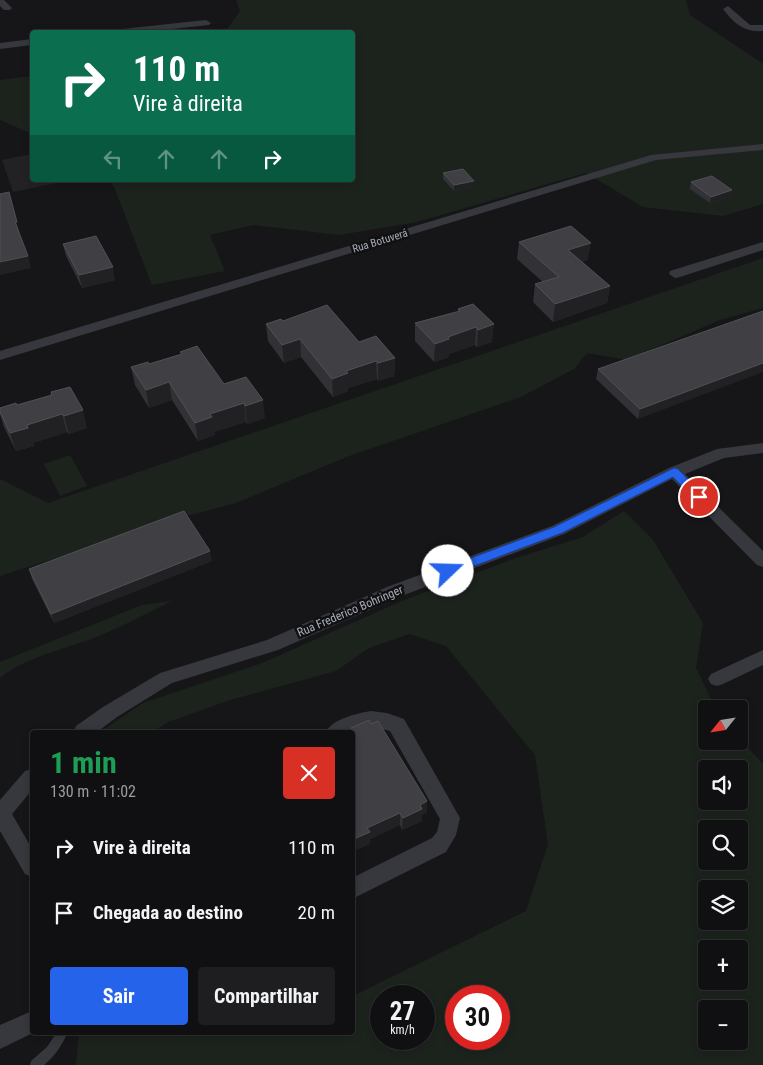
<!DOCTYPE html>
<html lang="pt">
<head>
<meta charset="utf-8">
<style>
	:root { --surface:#101012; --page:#1e1e20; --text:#f1f3f6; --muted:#9c9d9f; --line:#303032; --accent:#2563eb }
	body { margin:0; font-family:"Roboto Condensed",sans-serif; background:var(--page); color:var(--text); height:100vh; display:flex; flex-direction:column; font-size:19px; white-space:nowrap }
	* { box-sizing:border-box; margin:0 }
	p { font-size:16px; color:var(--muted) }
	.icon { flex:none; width:28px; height:28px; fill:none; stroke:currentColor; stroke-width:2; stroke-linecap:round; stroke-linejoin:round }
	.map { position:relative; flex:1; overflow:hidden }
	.panel { position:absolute; left:30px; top:730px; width:325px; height:305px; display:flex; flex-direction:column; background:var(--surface); border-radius:5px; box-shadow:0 2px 8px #0003,0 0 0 1px var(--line) }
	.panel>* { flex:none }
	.banner { position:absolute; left:30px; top:30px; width:325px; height:152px; border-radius:5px; box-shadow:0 2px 8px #0003,0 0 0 1px var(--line); background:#0b6e4f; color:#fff; overflow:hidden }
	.needle { width:32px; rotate:240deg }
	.controls { position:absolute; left:698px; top:700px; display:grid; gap:10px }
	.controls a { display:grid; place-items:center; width:50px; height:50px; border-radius:5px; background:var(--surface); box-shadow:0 2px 8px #0003,0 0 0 1px var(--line); font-size:25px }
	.speed { position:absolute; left:370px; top:985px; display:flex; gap:10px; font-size:25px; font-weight:700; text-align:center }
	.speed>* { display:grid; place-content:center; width:65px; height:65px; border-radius:50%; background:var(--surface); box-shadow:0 2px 8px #0003,0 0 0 1px var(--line); line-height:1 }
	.speed small { font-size:12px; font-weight:400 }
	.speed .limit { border:8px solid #d22; background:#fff; color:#111 }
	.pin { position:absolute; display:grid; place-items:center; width:42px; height:42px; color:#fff; margin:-21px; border:2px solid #fff; border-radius:50%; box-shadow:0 1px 5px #0007 }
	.me { position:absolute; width:55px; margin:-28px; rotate:69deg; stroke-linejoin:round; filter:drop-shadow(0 0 4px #0008) }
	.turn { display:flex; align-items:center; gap:18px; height:105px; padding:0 20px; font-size:22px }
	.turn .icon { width:65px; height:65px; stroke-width:2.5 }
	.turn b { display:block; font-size:35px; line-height:42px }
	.lanes { display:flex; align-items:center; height:48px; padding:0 20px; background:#0003; justify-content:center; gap:25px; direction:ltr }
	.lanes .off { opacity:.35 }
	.round { display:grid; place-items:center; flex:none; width:52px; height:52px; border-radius:5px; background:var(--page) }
	.overview { display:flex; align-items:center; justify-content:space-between; height:85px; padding:0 20px }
	h1 { font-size:30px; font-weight:700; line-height:38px; color:#1e9e55 }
	.action { display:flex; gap:10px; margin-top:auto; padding:10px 20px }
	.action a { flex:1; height:58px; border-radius:5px; background:var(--accent); color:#fff; font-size:20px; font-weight:700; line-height:58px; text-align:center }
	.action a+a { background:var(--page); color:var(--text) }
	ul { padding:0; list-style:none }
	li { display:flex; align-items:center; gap:15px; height:65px; padding:0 20px }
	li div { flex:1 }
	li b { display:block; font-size:19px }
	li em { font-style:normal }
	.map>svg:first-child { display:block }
	.built { fill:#222225 }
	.green { fill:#1c231d; fill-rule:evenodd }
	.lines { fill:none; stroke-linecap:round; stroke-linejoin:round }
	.lane { fill:#37383d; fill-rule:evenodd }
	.street { fill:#37383d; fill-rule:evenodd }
	.wall { fill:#323236 }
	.shaded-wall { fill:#212124 }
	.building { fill:#3f3f44; stroke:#4f5156 }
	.route { fill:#2563eb; stroke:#184099 }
	.labels { text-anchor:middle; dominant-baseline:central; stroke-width:5; stroke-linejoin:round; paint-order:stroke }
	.far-street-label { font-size:11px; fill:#a8adb8; stroke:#111113 }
	.street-label { font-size:12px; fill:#a8adb8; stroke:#111113 }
</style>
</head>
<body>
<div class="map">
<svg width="763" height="1065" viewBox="0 0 763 1065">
	<rect width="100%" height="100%" fill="#161618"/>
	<path class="built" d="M 32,154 L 32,180 L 72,180 L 13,192 L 2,160 Z"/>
	<g class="green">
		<path d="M 236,0 L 686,0 L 690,15 L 763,64 L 763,204 L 723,216 L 643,207 L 586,173 L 417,222 L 339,235 L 253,225 L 210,235 L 225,271 L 152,285 L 114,187 L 109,180 L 352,180 L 352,32 L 225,32 L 240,11 Z"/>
		<path d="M 32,76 L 32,134 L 0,120 L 0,80 Z"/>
		<path d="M 763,258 L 763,308 L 720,320 L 627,360 L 587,353 L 574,369 L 521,397 L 349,456 L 236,503 L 187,516 L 0,576 L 0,479 L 48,503 Z"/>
		<path d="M 70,455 L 87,486 L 60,496 L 44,464 Z"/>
		<path d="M 624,511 L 653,540 L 703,623 L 696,668 L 716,709 L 706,709 L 706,741 L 739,741 L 739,738 L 763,764 L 763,1065 L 76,1065 L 79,1033 L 81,1033 L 352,1032 L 353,996 L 526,911 L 548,844 L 535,755 L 446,646 L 409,634 L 369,648 L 336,671 L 230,700 L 168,722 L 153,732 L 100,732 L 143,703 L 262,663 L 402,601 L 516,558 L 583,537 ZM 706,769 L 739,769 L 739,801 L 706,801 ZM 706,829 L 739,829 L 739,861 L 706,861 ZM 706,889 L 739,889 L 739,921 L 706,921 ZM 706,949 L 739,949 L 739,981 L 706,981 ZM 381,996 L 424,996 L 424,1039 L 381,1039 ZM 499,996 L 499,1039 L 456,1039 L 456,996 ZM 706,1009 L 739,1009 L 739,1041 L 706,1041 Z"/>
		<path d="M 172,601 C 147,613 123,626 99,636 C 67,649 26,656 0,678 L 0,662 L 142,605 Z"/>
	</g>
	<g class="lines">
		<path class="lane" d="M 57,1032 L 68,1032 C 62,1045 55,1056 44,1065 L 30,1065 L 31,1061 L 47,1047 Z"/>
		<g class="street">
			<path d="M 0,0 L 4,0 L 12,8 L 10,10 L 4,10 L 0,6 Z"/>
			<path d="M 728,6 L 750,25 L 763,25 L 763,31 C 744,33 734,23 723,9 Z"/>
			<path d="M 206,20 L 211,23 L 209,25 L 144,32 L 117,32 L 122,29 Z"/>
			<path d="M 32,39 L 32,45 L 0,49 L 0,43 Z"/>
			<path d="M 763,144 L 763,150 L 656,160 L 0,360 L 0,351 L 651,155 Z"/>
			<path d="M 763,242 L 763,250 L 680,277 L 675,278 L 669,274 L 670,271 Z"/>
			<path d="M 763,443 L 763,453 L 724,458 L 685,474 L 763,551 L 763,567 L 757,565 L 672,479 L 564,534 L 399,597 L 278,650 L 172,683 L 117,717 L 97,732 L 74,732 L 76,726 L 103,707 L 160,673 L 267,640 L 387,587 L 552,526 L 669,468 L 717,449 Z"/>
			<path d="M 763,650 L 763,665 L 723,684 L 717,686 L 711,684 L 708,679 L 711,674 Z"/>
			<path d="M 371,711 L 387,713 L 404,719 L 460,818 L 456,835 L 446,852 L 352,899 L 352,878 L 432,838 L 437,832 L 440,819 L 390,731 L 371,726 L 352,733 L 326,732 C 332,719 358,713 371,711 Z"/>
			<path d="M 32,769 L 32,790 L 12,814 L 32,849 L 32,877 L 25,874 L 0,831 L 0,800 L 25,771 Z"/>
			<path d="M 32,1011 L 32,1032 L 35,1032 L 0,1049 L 0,1025 Z"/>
		</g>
	</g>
	<g class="wall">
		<path d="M 443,173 L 473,187 L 454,191 L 443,179 Z"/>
		<path d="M 691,182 L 732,190 L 731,196 L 710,203 L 690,189 Z"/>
		<path d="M 519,242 L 588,260 L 582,262 L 610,286 L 607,303 L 553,322 L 533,302 L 535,284 L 543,282 L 517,259 Z"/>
		<path d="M 63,244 L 115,280 L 82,288 L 66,256 Z"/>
		<path d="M 458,309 L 492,342 L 477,347 L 475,345 L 449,354 L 449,357 L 434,362 L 415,341 L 415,323 L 458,312 Z"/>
		<path d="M 763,311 L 638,419 L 596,379 L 598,369 Z"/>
		<path d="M 266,324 L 359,342 L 395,358 L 394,376 L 378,381 L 377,379 L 348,388 L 348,391 L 333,397 L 301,357 L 284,363 L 268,341 Z"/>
		<path d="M 180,352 L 265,418 L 247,424 L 246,422 L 214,432 L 215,435 L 198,441 L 172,400 L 149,408 L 135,385 L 131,367 L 149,364 L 181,354 Z"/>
		<path d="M 51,392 L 87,428 L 69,434 L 67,432 L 33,443 L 34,446 L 16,451 L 4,427 L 0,414 L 0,408 L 17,405 L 52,395 Z"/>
		<path d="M 212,561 L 54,623 L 32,579 L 29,569 Z"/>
		<path d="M 371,724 L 427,801 L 427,813 L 422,815 L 422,821 L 402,830 L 400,825 L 370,839 L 370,844 L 351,728 Z"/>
	</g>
	<g class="shaded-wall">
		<path d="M 474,181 L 473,187 L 454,191 L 454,185 Z"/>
		<path d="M 732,190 L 731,196 L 710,203 L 711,197 Z"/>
		<path d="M 15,222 L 17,222 L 20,234 L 19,234 Z"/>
		<path d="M 591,243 L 588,260 L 565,268 L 568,250 Z"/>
		<path d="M 28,256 L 31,268 L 0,275 L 0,262 Z"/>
		<path d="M 113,267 L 115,280 L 82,288 L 79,275 Z"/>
		<path d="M 610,286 L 607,303 L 553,322 L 555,304 Z"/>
		<path d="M 494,324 L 492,342 L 477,347 L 478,330 Z"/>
		<path d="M 476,327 L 475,345 L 449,354 L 449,357 L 434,362 L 435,344 L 448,337 Z"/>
		<path d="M 300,339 L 301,357 L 284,363 L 282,345 Z"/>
		<path d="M 395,358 L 394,376 L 378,381 L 378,363 Z"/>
		<path d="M 376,361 L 377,379 L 348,388 L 348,391 L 333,397 L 332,379 L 346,371 Z"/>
		<path d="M 763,363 L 763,372 L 638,419 L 640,409 Z"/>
		<path d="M 169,382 L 172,400 L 149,408 L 146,390 Z"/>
		<path d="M 263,400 L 265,418 L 247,424 L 245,406 Z"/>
		<path d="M 244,403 L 246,422 L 214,432 L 215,435 L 198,441 L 195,423 L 210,414 Z"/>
		<path d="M 83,410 L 87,428 L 69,434 L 64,416 Z"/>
		<path d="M 62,414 L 67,432 L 33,443 L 34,446 L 16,451 L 10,433 L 27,425 Z"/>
		<path d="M 210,551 L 212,561 L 54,623 L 51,614 Z"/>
		<path d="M 427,801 L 427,813 L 422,815 L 422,821 L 402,830 L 403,818 L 420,805 Z"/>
		<path d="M 400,813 L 400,825 L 370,839 L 370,844 L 352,852 L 352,840 L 367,828 Z"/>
	</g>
	<g class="building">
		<path d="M 463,169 L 474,181 L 454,185 L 443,173 Z"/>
		<path d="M 712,176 L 732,190 L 711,197 L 691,182 Z"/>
		<path d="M 9,192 L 17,222 L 15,222 L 28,256 L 0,262 L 0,194 Z"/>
		<path d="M 571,226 L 591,243 L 568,250 L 610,286 L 555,304 L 535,284 L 559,277 L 519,242 Z"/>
		<path d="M 96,236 L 113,267 L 79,275 L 63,244 Z"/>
		<path d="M 473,304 L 494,324 L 478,330 L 476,327 L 448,337 L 449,339 L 435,344 L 415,323 L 460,311 L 458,309 Z"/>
		<path d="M 327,305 L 359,342 L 376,336 L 395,358 L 378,363 L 376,361 L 346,371 L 348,373 L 332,379 L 300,339 L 282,345 L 266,324 L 281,319 L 283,321 Z"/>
		<path d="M 763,311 L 763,363 L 640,409 L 598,369 Z"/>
		<path d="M 197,346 L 224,384 L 246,377 L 263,400 L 245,406 L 244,403 L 210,414 L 212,417 L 195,423 L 169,382 L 146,390 L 131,367 L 148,362 L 149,364 L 182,354 L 180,352 Z"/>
		<path d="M 70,387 L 83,410 L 64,416 L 62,414 L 27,425 L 28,428 L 10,433 L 0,412 L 0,408 L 16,403 L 17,405 L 52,395 L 51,392 Z"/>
		<path d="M 184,511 L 210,551 L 51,614 L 29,569 Z"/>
		<path d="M 369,720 L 371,724 L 378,721 L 427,801 L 420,805 L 422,809 L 403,818 L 400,813 L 367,828 L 370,832 L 352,840 L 352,732 L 350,732 L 353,731 L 351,728 Z"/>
	</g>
	<path class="route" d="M 674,468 L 678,469 L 703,495 L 705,497 L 703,500 L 695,500 L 673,477 L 562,533 L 453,574 L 448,575 L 443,571 L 444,568 L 554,527 Z"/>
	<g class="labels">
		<g class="far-street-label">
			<text transform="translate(380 241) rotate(-17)">Rua Botuverá</text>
		</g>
		<g class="street-label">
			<text transform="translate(350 611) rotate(-23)">Rua Frederico Bohringer</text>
		</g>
	</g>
</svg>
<div class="controls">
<a><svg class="needle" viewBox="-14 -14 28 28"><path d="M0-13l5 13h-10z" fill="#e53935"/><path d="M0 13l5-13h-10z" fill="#9c9d9f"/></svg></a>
<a><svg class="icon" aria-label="sound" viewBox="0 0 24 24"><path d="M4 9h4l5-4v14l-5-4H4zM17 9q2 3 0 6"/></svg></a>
<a><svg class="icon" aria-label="search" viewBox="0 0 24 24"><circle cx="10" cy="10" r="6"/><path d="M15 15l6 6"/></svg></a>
<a><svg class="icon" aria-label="layers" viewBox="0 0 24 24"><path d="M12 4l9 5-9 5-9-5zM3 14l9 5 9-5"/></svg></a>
<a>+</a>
<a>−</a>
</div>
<div class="speed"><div>27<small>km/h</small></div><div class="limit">30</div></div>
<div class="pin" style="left:699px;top:497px;background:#d93025"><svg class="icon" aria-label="arrive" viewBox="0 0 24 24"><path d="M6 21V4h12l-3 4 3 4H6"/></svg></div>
<svg class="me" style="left:448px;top:571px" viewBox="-20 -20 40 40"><circle r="19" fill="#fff"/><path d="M0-13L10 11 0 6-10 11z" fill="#2563eb"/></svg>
<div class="banner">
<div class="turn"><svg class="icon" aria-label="right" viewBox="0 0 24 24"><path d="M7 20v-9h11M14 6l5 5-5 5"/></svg><div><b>110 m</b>Vire à direita</div></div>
<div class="lanes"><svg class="icon off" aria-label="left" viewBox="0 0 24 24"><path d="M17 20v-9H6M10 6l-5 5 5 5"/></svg><svg class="icon off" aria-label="ahead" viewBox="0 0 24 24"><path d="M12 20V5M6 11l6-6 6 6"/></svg><svg class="icon off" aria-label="ahead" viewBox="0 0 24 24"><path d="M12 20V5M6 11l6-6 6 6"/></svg><svg class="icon" aria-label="right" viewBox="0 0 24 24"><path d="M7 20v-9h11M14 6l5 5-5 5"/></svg></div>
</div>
<section class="panel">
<div class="overview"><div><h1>1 min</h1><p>130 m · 11:02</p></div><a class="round" style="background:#d93025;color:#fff"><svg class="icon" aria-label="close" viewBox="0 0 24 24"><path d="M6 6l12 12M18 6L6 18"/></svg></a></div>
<ul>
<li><svg class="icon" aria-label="right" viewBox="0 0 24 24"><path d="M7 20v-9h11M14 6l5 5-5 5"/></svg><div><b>Vire à direita</b></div><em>110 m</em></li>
<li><svg class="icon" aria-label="arrive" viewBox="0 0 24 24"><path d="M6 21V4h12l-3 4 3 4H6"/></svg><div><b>Chegada ao destino</b></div><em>20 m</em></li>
</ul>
<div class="action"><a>Sair</a><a>Compartilhar</a></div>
</section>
</div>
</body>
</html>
